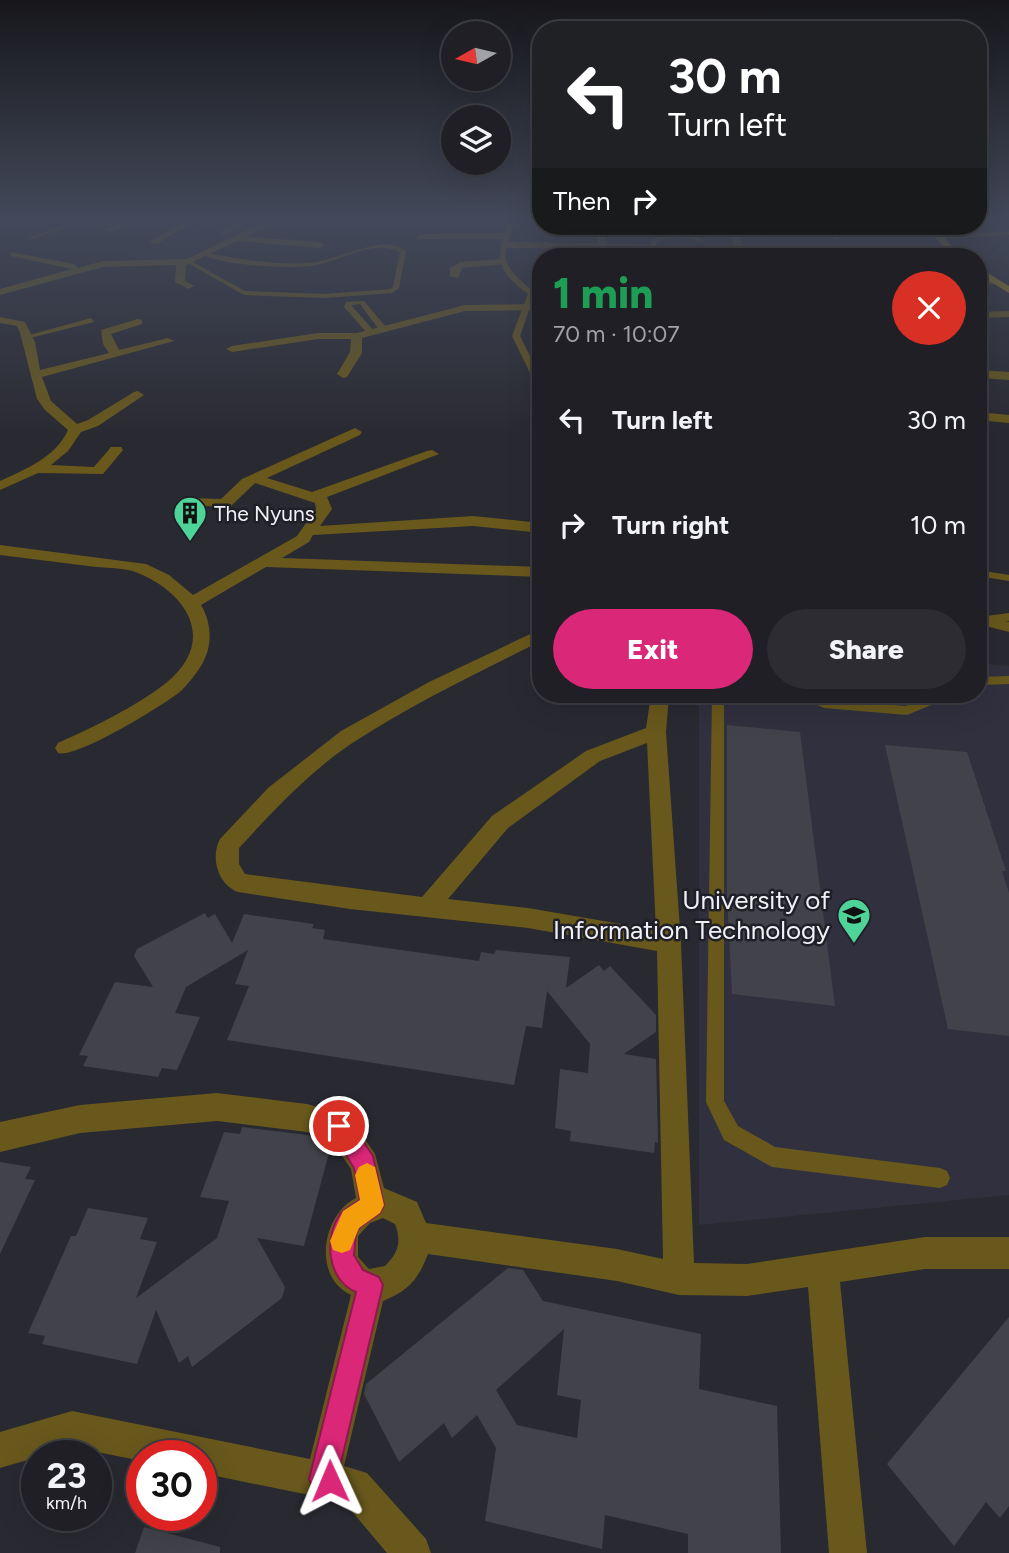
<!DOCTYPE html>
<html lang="en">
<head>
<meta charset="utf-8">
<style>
	:root { --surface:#1f1f25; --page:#2c2c32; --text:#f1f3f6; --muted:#a1a2a7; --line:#3c3d42; --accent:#db2777 }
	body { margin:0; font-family:Figtree,sans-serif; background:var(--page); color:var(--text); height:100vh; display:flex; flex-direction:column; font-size:26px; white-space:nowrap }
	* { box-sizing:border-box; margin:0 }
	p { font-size:23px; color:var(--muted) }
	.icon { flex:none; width:38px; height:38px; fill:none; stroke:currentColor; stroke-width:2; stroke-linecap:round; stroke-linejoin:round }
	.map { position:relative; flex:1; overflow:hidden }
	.panel { position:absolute; left:532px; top:248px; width:455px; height:455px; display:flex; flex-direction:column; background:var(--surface); border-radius:28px; box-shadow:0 7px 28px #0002,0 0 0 2px var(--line) }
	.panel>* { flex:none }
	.guide { position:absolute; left:532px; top:21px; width:455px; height:214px; border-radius:28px; box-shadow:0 7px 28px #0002,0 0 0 2px var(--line); background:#202124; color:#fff; overflow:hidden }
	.needle { width:46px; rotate:262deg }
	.controls { position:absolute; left:441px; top:21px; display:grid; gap:14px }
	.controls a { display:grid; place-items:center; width:70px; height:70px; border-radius:50%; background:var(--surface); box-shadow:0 7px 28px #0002,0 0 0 2px var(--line); font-size:35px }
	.speed { position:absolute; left:21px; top:1440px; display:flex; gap:14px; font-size:35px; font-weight:700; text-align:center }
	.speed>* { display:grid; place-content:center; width:91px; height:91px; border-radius:50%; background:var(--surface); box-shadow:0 7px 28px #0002,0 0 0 2px var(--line); line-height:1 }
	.speed small { font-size:18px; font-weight:400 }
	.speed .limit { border:10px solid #d22; background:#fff; color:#111 }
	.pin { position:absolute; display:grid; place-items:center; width:60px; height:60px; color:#fff; margin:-30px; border:4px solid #fff; border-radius:50%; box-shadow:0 2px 7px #0007 }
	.me { position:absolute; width:77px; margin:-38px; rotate:359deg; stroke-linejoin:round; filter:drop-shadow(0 0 5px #0008) }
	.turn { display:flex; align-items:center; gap:24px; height:147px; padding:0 21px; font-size:32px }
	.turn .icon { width:91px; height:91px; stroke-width:2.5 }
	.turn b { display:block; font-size:49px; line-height:60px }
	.then { display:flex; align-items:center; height:66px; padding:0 21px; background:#0003; gap:14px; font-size:26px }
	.round { display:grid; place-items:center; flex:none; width:74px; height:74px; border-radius:37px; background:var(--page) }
	.head { display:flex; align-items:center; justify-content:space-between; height:119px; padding:0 21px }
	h1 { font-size:42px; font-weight:800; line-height:52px; color:#1e9e55 }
	.cta { display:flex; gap:14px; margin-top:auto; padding:14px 21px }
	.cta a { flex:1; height:80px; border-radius:42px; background:var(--accent); color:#fff; font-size:28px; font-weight:800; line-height:80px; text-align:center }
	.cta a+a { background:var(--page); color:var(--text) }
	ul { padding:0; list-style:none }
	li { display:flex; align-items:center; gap:21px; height:105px; padding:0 21px }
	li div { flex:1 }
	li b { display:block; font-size:26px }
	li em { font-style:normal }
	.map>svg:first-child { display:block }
	.built { fill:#31303f }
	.building { fill:#42424b; fill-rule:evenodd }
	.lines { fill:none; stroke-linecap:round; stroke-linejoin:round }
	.lane { fill:#68581c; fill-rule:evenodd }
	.street { fill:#68581c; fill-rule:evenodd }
	.primary { fill:#a08517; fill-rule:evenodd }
	.route { fill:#db2777; stroke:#8e194d; stroke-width:2 }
	.slow { fill:#f59e0b }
	.labels { text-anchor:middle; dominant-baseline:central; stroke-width:5; stroke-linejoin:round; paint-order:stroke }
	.far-poi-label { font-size:21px; fill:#f0f0f6; stroke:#1f1f27; text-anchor:start }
	.poi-label { font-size:26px; fill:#f0f0f6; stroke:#1f1f27; text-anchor:end }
</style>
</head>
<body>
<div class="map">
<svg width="1009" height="1553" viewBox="0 0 1009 1553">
	<rect width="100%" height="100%" fill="#292931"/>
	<g class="built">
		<path d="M 203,221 L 261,221 L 177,262 L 129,257 Z"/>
		<path d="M 978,663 L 1009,666 L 1009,1195 L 699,1225 L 699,695 L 978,695 Z"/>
	</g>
	<g class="building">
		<path d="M 727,725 L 800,732 L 835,1006 L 732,994 L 727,895 Z"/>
		<path d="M 885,745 L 967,752 L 1006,871 L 1002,871 L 1009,893 L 1009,1036 L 948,1029 Z"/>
		<path d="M 205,913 L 208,918 L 215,914 L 232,943 L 244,914 L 314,924 L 312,928 L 325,930 L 323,939 L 479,961 L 481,952 L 494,954 L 496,950 L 570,957 L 566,988 L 599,965 L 604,971 L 610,966 L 656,1015 L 656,1032 L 624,1054 L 656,1059 L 658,1143 L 655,1142 L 654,1153 L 570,1141 L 571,1131 L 555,1128 L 560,1069 L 588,1073 L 590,1044 L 547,991 L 542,1028 L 526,1026 L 514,1085 L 227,1040 L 249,986 L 235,984 L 248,950 L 186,987 L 175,1013 L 200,1017 L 177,1070 L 162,1068 L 158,1077 L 83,1066 L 88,1056 L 79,1055 L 115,982 L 153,987 L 134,956 L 137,949 Z"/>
		<path d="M 242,1127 L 307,1135 L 322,1139 L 320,1147 L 330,1149 L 304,1246 L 257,1238 L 285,1287 L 282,1298 L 192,1367 L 188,1356 L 179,1363 L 156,1310 L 137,1364 L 42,1344 L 45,1336 L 28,1333 L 71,1236 L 76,1236 L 88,1208 L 148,1218 L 140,1239 L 157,1242 L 136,1298 L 217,1238 L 229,1201 L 200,1197 L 224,1132 L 240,1134 Z"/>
		<path d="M 0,1162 L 31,1167 L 25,1179 L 35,1180 L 0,1254 Z"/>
		<path d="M 508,1268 L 523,1270 L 543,1301 L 701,1334 L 699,1389 L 777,1406 L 781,1553 L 688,1553 L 688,1534 L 605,1515 L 602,1549 L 485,1521 L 496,1448 L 477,1415 L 452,1438 L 444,1423 L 399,1462 L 364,1394 L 366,1384 ZM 564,1329 L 557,1395 L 581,1400 L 577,1438 L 517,1425 L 496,1390 Z"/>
		<path d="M 1009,1317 L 1009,1506 L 1000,1518 L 986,1502 L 954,1546 L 887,1464 Z"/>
		<path d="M 144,1527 L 220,1547 L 220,1553 L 135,1553 Z"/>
	</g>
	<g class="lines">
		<g class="lane">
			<path d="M 77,221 L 84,221 L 33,239 L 28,238 Z"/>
			<path d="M 244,221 L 250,221 L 224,235 L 219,234 Z"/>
			<path d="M 510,221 L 516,221 C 497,262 504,266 535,293 L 520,336 L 541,378 L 541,389 L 537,387 L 512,336 L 528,294 C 496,271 494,256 510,221 Z"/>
			<path d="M 597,226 L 649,226 L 650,227 L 647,229 Z"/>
			<path d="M 1009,231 L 1009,235 L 939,239 L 936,237 Z"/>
			<path d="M 670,233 L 690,235 L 705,240 L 702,242 C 686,237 671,233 656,242 L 657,247 L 654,249 L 600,246 L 603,244 L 651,245 L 651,240 Z"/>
			<path d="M 385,244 L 397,246 L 406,251 L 399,288 L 392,293 L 324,298 L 244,295 L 186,262 L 191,261 L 245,291 L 324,294 L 390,289 L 393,287 L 400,252 C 372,238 338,263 310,266 C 284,269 225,265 202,255 L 205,253 C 243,259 283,268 321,261 C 343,256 362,246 385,244 Z"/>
			<path d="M 364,301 L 386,327 L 386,331 L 380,331 L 360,304 L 351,305 L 375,332 L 368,334 L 344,307 L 346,302 Z"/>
			<path d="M 91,318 L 94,322 L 30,338 L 26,336 Z"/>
			<path d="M 978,570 L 1009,575 L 1009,581 L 978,576 Z"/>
			<path d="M 1009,613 L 1009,621 L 983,624 L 978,622 L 979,617 Z"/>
			<path d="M 1009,676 L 1009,684 L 978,685 L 978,677 Z"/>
			<path d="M 712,695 L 724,695 L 724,1101 L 738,1126 L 775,1147 L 940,1168 L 947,1171 L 950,1178 L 947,1185 L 940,1188 L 772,1167 L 724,1140 L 706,1102 Z"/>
			<path d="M 801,695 L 817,695 L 827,700 L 906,706 L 932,695 L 949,695 L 948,698 L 907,715 L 824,708 L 802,698 Z"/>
		</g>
		<g class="street">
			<path d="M 125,221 L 135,221 L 111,232 L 104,230 Z"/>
			<path d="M 185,221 L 194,221 L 157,244 L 149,242 Z"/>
			<path d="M 265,221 L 275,221 L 246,237 L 320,242 L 325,245 L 320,248 L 237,241 L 186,265 L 185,281 L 194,286 L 189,289 L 175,282 L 176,265 L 103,267 L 0,295 L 0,289 L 72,269 L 11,256 L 11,252 L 74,264 L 78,268 L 103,261 L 187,259 Z"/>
			<path d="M 596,226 L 604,226 L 610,257 L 600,257 L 599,249 L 504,248 L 499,245 L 504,242 L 598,243 Z"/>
			<path d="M 725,226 L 733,226 L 750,257 L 740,257 Z"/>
			<path d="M 829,226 L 837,226 L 839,239 L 833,239 Z"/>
			<path d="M 421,234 L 506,233 L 510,236 L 506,239 L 418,239 L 417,237 Z"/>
			<path d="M 502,259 L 505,260 L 505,264 L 462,268 L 458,278 L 450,276 L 450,268 L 460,262 Z"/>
			<path d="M 978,278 L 994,278 L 999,281 L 994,284 L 978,284 Z"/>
			<path d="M 541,304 L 541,310 L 465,311 L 362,338 L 362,353 L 347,377 L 343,378 L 337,374 L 350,352 L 351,339 L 318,339 L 232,352 L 226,349 L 232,346 L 318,333 L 357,333 L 465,305 Z"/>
			<path d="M 1009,311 L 1009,317 L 978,318 L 978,312 Z"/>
			<path d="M 0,317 L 25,322 L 35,342 L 40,370 L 109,353 L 103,344 L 101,330 L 138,319 L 142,320 L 142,324 L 111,334 L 119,350 L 168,338 L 174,341 L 42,377 L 51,401 L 77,424 L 88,420 L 134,392 L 138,391 L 144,395 L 98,426 L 81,432 L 68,451 L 51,465 L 94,467 L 111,447 L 121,447 L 123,450 L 103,474 L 38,473 L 0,490 L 0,481 C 26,469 56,457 68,430 L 45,410 L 37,399 L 20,333 L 17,326 L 0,323 Z"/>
			<path d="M 978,370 L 1009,372 L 1009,380 L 978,378 Z"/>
			<path d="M 978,412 L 1009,415 L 1009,423 L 978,420 Z"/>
			<path d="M 355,428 L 362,432 L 360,435 L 267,478 L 312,492 L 427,451 L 432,450 L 439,454 L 327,497 L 332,509 L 320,526 L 473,516 L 541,523 L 541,533 L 473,526 L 313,535 L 309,542 L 282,558 L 541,567 L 541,577 L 266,567 L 201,605 C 212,623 213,647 201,666 C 196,674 188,684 181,691 C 164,705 76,759 58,753 L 55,748 L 58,743 C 92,728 137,706 166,683 C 217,642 189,594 138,573 C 126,568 109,568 96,567 C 64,563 32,559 0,555 L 0,545 L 146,564 L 169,575 L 193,595 L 297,536 L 316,509 L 315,503 L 255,483 L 230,507 L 225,508 L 190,504 L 188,501 L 190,498 L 221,499 L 242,479 Z"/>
			<path d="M 978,614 L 1009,622 L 1009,632 L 978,624 Z"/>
			<path d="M 541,629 L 541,641 C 479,672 416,702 357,740 C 313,768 275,809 239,848 L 239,864 L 245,874 L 422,897 L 492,816 L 586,751 L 646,728 L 651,695 L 669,695 L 666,732 L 681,943 L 694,1263 L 747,1264 L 925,1237 L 1009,1237 L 1009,1269 L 925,1269 L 840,1282 L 867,1553 L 829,1553 L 808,1287 L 747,1296 L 679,1295 L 617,1281 L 428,1254 C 418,1280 408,1291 383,1301 L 344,1466 L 367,1473 L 426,1539 L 431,1553 L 387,1553 L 344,1502 L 201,1473 L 201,1456 L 142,1456 L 142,1461 L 72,1447 L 0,1468 L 0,1432 L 72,1411 L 310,1459 L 351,1295 C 312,1277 322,1215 356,1198 L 351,1169 L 330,1138 L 307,1132 L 217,1121 L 80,1133 L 0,1152 L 0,1122 L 80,1105 L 217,1093 L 307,1104 L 349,1116 L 375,1154 L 384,1188 L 417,1202 L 426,1223 L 617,1249 L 663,1259 L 657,951 L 528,928 L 350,909 L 238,892 C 218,885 210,857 220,839 L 268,788 L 341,731 L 429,682 ZM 647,743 L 656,930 L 528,908 L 448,899 L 508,828 L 600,761 ZM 383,1218 L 395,1224 C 402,1242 398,1253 385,1266 L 369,1269 L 358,1257 L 358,1236 L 370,1223 Z"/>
		</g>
		<g class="primary">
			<path d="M 932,226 L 940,226 L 943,236 L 962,257 L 952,257 L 935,237 Z"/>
			<path d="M 978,267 L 1009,286 L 1009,293 L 978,274 Z"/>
		</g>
	</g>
	<linearGradient id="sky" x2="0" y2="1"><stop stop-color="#17171b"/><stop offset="0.5" stop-color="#43495a"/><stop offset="1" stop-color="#43495a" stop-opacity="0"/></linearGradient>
	<rect width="1009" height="438" fill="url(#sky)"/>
	<path class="route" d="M 339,1115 L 347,1118 L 373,1156 L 384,1205 L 380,1213 L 359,1228 L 356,1234 L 354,1255 L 363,1270 L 379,1277 L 383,1285 L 339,1471 L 344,1481 L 340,1491 L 330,1495 L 313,1489 L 309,1479 L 356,1292 C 327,1280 323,1237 341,1213 C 346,1208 353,1204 360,1200 L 354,1168 L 328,1126 L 331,1118 Z"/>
	<path class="slow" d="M 367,1163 L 375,1167 L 384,1205 L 380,1213 L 359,1228 L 350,1250 L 342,1253 L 333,1250 L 330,1241 L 343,1211 L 360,1200 L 355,1175 L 359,1167 Z"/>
	<defs>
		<symbol id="building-pin" viewBox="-11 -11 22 30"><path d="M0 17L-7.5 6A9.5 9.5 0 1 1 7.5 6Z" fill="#4ed399" stroke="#1f1f27"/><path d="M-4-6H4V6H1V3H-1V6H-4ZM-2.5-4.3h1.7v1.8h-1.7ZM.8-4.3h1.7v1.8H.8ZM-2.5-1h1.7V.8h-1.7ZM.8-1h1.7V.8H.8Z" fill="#111"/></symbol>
		<symbol id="university-pin" viewBox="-11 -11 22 30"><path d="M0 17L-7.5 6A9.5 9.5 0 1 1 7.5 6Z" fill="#4ed399" stroke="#1f1f27"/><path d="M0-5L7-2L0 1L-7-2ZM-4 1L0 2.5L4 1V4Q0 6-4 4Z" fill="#111"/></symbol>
	</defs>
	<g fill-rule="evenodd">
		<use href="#building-pin" x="171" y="494" width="38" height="52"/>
		<use href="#university-pin" x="835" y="896" width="38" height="52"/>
	</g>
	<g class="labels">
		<g class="far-poi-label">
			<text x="214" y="513">The Nyuns</text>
		</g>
		<g class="poi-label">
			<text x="830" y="900">University of<tspan x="830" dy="30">Information Technology</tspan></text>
		</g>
	</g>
</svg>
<div class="controls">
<a><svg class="needle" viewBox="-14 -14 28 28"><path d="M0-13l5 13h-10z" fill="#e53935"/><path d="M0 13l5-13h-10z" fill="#a1a2a7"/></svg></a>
<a><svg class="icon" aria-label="layers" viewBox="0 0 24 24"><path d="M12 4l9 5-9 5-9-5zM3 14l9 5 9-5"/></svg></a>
</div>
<div class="speed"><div>23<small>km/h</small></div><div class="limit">30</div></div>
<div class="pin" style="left:339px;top:1126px;background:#d93025"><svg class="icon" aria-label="arrive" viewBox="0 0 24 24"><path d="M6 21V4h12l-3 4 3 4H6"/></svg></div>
<svg class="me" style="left:330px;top:1481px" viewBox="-20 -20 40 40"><path d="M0-17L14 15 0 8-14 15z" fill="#db2777" stroke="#fff" stroke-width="4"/></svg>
<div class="guide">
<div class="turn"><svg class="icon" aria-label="left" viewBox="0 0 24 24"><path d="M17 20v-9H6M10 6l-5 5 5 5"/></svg><div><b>30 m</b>Turn left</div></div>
<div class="then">Then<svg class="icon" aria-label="right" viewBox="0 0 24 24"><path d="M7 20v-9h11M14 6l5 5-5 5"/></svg></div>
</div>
<section class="panel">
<div class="head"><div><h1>1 min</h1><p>70 m · 10:07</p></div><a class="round" style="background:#d93025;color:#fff"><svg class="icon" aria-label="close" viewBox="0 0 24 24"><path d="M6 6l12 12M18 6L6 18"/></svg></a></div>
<ul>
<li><svg class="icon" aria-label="left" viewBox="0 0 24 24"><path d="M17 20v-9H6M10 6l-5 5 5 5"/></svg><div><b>Turn left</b></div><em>30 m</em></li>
<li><svg class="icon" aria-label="right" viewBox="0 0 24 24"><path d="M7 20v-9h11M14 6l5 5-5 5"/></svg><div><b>Turn right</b></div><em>10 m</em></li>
</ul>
<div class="cta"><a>Exit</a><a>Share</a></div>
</section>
</div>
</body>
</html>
